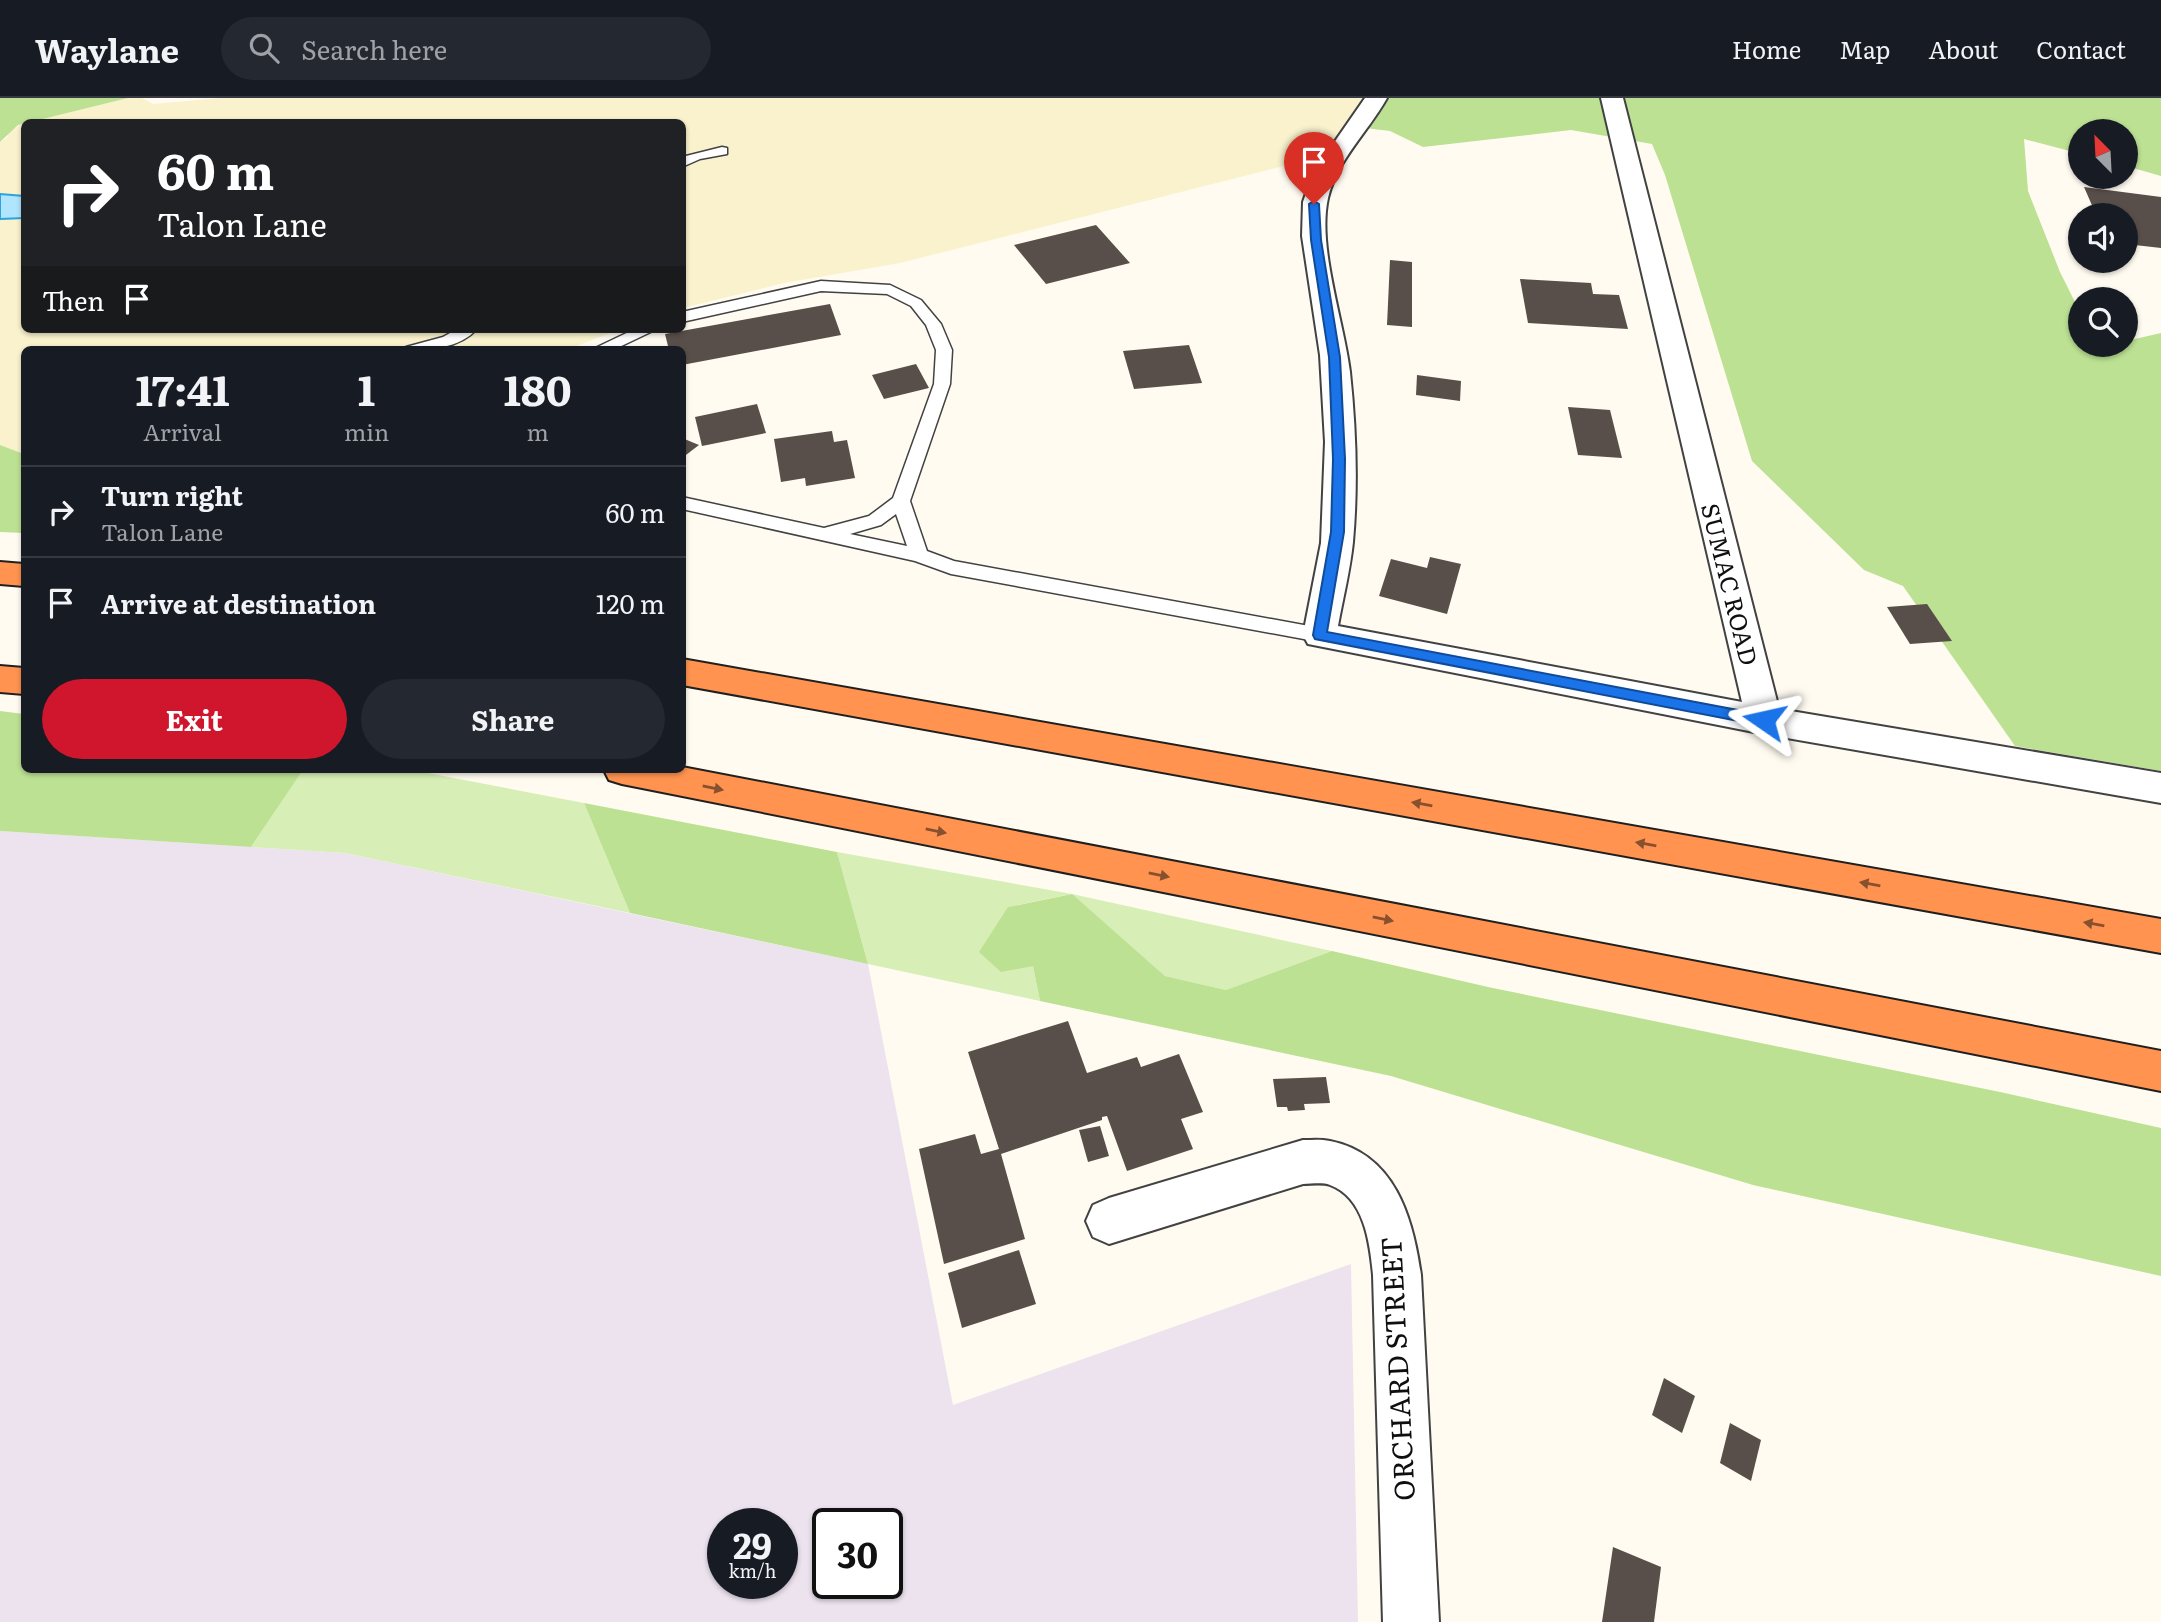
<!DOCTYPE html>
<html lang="en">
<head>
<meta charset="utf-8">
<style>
	:root { --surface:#171b24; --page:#242831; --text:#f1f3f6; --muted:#9ea1a6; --line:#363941; --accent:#d0162c }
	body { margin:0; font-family:Literata,serif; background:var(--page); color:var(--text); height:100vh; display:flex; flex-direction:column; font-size:26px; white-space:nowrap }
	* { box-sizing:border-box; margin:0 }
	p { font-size:23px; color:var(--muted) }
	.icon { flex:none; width:38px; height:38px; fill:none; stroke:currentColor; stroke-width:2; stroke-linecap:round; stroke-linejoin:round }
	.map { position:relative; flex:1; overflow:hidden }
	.panel { position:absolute; left:21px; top:248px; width:665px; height:427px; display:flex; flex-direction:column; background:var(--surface); border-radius:10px; box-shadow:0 2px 5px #0004 }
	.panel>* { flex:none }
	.hud { position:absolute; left:21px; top:21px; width:665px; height:214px; border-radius:10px; box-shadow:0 2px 5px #0004; background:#202124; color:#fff; overflow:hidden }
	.needle { width:46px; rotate:336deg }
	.fabs { position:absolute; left:2068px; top:21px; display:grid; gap:14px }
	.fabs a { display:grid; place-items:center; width:70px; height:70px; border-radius:50%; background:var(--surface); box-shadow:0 2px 5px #0004; font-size:35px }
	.speed { position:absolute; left:707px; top:1410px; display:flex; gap:14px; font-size:35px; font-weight:700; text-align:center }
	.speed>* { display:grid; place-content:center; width:91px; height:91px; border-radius:50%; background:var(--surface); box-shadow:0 2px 5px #0004; line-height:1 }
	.speed small { font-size:18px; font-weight:400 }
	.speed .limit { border:4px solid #111; border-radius:10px; background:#fff; color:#111 }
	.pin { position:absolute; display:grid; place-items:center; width:60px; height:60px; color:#fff; margin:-72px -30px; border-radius:50% 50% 50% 0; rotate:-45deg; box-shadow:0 0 7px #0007 }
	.pin .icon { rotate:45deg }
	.me { position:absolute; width:77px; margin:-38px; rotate:281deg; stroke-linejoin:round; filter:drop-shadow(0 0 5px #0008) }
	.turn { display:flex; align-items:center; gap:24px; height:147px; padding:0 21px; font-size:32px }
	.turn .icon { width:91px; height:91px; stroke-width:2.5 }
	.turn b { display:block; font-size:49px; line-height:60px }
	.then { display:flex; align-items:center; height:66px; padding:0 21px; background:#0003; gap:14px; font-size:26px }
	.eta { display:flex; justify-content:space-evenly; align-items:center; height:119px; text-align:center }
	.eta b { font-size:42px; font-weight:700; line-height:49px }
	.button { display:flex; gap:14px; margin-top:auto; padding:14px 21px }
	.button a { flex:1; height:80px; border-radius:42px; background:var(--accent); color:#fff; font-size:28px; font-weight:700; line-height:80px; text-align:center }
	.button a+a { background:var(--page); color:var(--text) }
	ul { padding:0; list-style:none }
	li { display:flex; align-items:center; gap:21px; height:91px; padding:0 21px; border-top:2px solid var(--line) }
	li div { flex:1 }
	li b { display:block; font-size:26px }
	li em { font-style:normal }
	header { display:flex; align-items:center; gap:42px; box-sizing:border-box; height:98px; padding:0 35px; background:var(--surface); border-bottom:2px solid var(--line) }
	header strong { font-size:33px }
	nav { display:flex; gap:38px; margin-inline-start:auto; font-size:24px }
	.search { width:490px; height:63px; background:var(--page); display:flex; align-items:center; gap:18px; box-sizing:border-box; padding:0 24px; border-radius:38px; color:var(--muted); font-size:26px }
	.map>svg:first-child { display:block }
	.industrial { fill:#ece3ef; fill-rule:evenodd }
	.farmland { fill:#f9f2cd }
	.green { fill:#d7efb6 }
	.forest { fill:#bce193 }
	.water { fill:#afe5fd; stroke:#2ea3dc; stroke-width:2 }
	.building { fill:#594f4a }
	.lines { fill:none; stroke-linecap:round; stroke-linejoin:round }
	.service-casing { stroke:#424242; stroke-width:3 }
	.minor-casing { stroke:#424242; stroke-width:4 }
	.motorway-casing { stroke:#202020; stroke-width:4 }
	.service { fill:#fff; fill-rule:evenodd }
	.minor { fill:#fff; fill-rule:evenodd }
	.motorway { fill:#ff934f; fill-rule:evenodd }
	.oneway { fill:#87512f }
	.route { fill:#1a73e8; stroke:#114b97; stroke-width:2 }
	.labels { text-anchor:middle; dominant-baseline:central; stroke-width:7; stroke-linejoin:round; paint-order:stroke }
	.street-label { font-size:24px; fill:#0f0f0f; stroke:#fff }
	.near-street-label { font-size:28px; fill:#0f0f0f; stroke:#fff }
</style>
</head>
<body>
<header>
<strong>Waylane</strong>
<div class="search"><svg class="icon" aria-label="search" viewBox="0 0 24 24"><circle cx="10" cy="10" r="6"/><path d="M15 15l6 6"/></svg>Search here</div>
<nav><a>Home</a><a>Map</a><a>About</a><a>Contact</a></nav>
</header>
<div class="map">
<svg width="2161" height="1524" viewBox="0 0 2161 1524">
	<rect width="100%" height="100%" fill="#fffbf1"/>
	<path class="industrial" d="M 0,733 L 345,755 L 868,866 L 953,1307 L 1351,1166 L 1358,1524 L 0,1524 ZM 723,1426 L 782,1426 L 782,1486 L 723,1486 ZM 828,1426 L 887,1426 L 887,1486 L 828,1486 Z"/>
	<g class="farmland">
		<path d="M 128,0 L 142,0 L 153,6 L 222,0 L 1367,0 L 1350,28 L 1323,58 L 900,165 L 784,185 L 683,210 L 682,24 L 26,24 Z"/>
		<path d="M 24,25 L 24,231 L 621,231 L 566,252 L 24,252 L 24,356 L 0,347 L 0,44 L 7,40 L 10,33 Z"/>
	</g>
	<g class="green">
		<path d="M 303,672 L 412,672 L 584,705 L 630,815 L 345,755 L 251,749 Z"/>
		<path d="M 837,754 L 1072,796 L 1332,853 L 1226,892 L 1165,878 L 1071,796 L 1008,809 L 1033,868 L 1040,903 L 868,866 Z"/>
	</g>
	<g class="forest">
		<path d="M 0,0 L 128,0 L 18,27 L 0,44 Z"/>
		<path d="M 1384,0 L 2161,0 L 2161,78 L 2126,68 L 2126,33 L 2081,33 L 2081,56 L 2024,41 L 2028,93 L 2060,174 L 2081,216 L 2081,247 L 2098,249 L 2126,247 L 2126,243 L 2161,235 L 2161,673 L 2015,648 L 1903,488 L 1864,472 L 1752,363 L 1665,77 L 1652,46 L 1571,32 L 1423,49 L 1390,33 L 1365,30 Z"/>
		<path d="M 0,347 L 24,356 L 24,435 L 0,434 Z"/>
		<path d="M 0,613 L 24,616 L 24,672 L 303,672 L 251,749 L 0,733 Z"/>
		<path d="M 584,705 L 837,754 L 868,866 L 630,815 Z"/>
		<path d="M 1072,796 L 1165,878 L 1226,892 L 1332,853 L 1488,889 L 2000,994 L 2161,1030 L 2161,1178 L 1753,1087 L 1391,978 L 1040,903 L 1033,868 L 1001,874 L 979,854 L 1008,809 Z"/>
	</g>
	<path class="water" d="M 0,96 L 24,98 L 24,120 L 0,121 Z"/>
	<g class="building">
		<path d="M 2084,89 L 2161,99 L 2161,150 L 2126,146 L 2126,117 L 2113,117 L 2112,114 L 2094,112 Z"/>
		<path d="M 1096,127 L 1130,165 L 1046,186 L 1014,147 Z"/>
		<path d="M 1390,162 L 1412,164 L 1412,229 L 1387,227 Z"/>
		<path d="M 1520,181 L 1591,185 L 1593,196 L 1619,197 L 1628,231 L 1528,225 Z"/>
		<path d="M 830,206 L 841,237 L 682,267 L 682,252 L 669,252 L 665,236 Z"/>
		<path d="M 1189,247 L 1202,285 L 1134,291 L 1123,253 Z"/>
		<path d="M 916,266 L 929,290 L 884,301 L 872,277 Z"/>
		<path d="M 1417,277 L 1461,283 L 1460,303 L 1416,297 Z"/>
		<path d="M 757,306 L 766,335 L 702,348 L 695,319 Z"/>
		<path d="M 1568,309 L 1610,312 L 1622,360 L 1578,357 Z"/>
		<path d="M 832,333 L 834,344 L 847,342 L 855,380 L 806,388 L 805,380 L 781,384 L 774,341 Z"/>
		<path d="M 682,340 L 699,347 L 682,360 Z"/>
		<path d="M 1430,459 L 1461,466 L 1447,516 L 1379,498 L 1391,461 L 1427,470 Z"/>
		<path d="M 1927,506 L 1952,543 L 1910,546 L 1887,509 Z"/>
		<path d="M 1068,923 L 1087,975 L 1137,959 L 1141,969 L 1179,956 L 1203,1014 L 1181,1021 L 1193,1051 L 1127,1073 L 1107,1018 L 1102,1019 L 1102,1022 L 1001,1056 L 1025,1141 L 944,1166 L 919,1051 L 975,1036 L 981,1056 L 999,1051 L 968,954 Z"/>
		<path d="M 1326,979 L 1330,1005 L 1304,1006 L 1305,1012 L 1288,1013 L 1287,1009 L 1277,1009 L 1273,981 Z"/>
		<path d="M 1100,1028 L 1109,1058 L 1088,1064 L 1079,1032 Z"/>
		<path d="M 1019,1152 L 1036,1206 L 962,1230 L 948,1175 Z"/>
		<path d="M 1664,1280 L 1695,1298 L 1682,1335 L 1652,1317 Z"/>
		<path d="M 1730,1325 L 1761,1342 L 1751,1383 L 1720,1365 Z"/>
		<path d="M 1613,1449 L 1661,1469 L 1654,1524 L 1602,1524 Z"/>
	</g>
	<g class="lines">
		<defs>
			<g id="service">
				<path d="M 722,49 L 727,50 L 727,56 L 700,61 L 682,69 L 682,59 Z"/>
				<path d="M 821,183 L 890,187 L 921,202 L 941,226 L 952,252 L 950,286 L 910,403 L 927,453 L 954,463 L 1320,530 L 1327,532 L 1330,537 L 1327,542 L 1320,544 L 951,476 L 915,463 L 682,411 L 682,399 L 824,430 L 869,418 L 893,400 L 934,286 L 936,252 L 926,227 L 911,208 L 887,196 L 821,193 L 682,224 L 682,214 ZM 896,416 L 907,448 L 850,436 L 881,427 Z"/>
				<path d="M 457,231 L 477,231 C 459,251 429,252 404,252 L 406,249 L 443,239 Z"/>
				<path d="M 635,231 L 657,231 L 613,252 L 591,252 Z"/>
			</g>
			<g id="minor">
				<path d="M 1365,0 L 1387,0 C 1368,34 1337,62 1328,100 C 1317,149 1344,224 1350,274 C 1356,330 1358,388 1353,444 C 1350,473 1343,500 1338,528 L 1742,604 L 1601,0 L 1623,0 L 1779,611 L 2161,675 L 2161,705 L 1764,636 L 1308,546 L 1303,537 L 1321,445 L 1325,344 L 1320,257 L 1302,138 L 1303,104 L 1313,75 Z"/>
				<path d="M 1303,1042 C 1312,1042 1321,1041 1330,1043 C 1395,1056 1413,1120 1421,1177 L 1439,1524 L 1383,1524 L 1373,1177 C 1370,1146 1365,1100 1330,1087 C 1322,1084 1312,1086 1303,1086 L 1109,1146 L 1093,1139 L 1086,1123 L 1093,1107 L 1109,1100 Z"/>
			</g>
			<g id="motorway">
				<path d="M 0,464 L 24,466 L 24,488 L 0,486 Z"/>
				<path d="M 682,561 L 2161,821 L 2161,855 L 682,587 Z"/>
				<path d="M 0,568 L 24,570 L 24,596 L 0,594 Z"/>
				<path d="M 682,669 L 2161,953 L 2161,993 L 622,686 L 609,682 L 604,672 L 682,672 Z"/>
			</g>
		</defs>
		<use href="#service" class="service-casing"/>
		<use href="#minor" class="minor-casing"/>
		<use href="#motorway" class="motorway-casing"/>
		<use href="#service" class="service"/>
		<use href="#minor" class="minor"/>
		<use href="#motorway" class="motorway"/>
	</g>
	<defs><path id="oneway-solid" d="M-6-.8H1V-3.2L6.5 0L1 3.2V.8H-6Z" transform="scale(1.75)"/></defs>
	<g class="oneway">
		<use href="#oneway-solid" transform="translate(713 690) rotate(11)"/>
		<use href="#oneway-solid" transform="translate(1422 706) rotate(-170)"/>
		<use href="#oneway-solid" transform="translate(936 733) rotate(11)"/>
		<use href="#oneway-solid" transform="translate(1646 746) rotate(-170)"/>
		<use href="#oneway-solid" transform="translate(1159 777) rotate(11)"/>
		<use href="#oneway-solid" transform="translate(1870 786) rotate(-170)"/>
		<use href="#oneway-solid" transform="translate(1383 821) rotate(11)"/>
		<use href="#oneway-solid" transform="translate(2094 826) rotate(-170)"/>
	</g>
	<path class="route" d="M 1314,103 L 1319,106 L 1321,142 L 1340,259 L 1345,361 L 1344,434 L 1327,534 L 1764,617 L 1771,622 L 1769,626 L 1764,628 L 1315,541 L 1313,537 L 1331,434 L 1333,361 L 1329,259 L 1311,142 L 1309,106 Z"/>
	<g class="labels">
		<g class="street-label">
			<text transform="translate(1731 486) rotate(76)">SUMAC ROAD</text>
		</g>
		<g class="near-street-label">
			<text transform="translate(1396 1271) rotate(-93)">ORCHARD STREET</text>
		</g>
	</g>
</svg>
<div class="fabs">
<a><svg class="needle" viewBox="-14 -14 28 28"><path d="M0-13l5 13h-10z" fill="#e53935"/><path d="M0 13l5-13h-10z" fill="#9ea1a6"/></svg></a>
<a><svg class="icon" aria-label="sound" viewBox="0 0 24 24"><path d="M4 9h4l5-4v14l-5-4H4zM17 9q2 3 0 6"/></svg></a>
<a><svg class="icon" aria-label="search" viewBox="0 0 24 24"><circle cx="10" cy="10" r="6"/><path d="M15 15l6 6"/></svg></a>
</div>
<div class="speed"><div>29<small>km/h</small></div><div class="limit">30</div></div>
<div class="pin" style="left:1314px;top:106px;background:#d93025"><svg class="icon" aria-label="arrive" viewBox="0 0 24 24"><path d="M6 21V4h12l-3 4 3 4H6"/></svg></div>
<svg class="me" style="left:1764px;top:622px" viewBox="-20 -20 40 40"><path d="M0-17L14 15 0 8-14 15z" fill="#1a73e8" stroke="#fff" stroke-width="4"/></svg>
<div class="hud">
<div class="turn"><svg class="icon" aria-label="right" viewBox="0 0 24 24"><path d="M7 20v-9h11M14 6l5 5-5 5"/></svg><div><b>60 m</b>Talon Lane</div></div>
<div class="then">Then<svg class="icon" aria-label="arrive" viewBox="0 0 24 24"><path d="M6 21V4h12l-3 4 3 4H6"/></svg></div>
</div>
<section class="panel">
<div class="eta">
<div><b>17:41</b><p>Arrival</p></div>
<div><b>1</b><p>min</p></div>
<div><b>180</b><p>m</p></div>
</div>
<ul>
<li><svg class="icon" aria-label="right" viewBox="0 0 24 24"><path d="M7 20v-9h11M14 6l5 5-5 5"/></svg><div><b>Turn right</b><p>Talon Lane</p></div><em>60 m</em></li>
<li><svg class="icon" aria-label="arrive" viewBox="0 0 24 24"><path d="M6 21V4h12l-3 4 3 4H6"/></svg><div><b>Arrive at destination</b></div><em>120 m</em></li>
</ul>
<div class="button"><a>Exit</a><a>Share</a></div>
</section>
</div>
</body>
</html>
